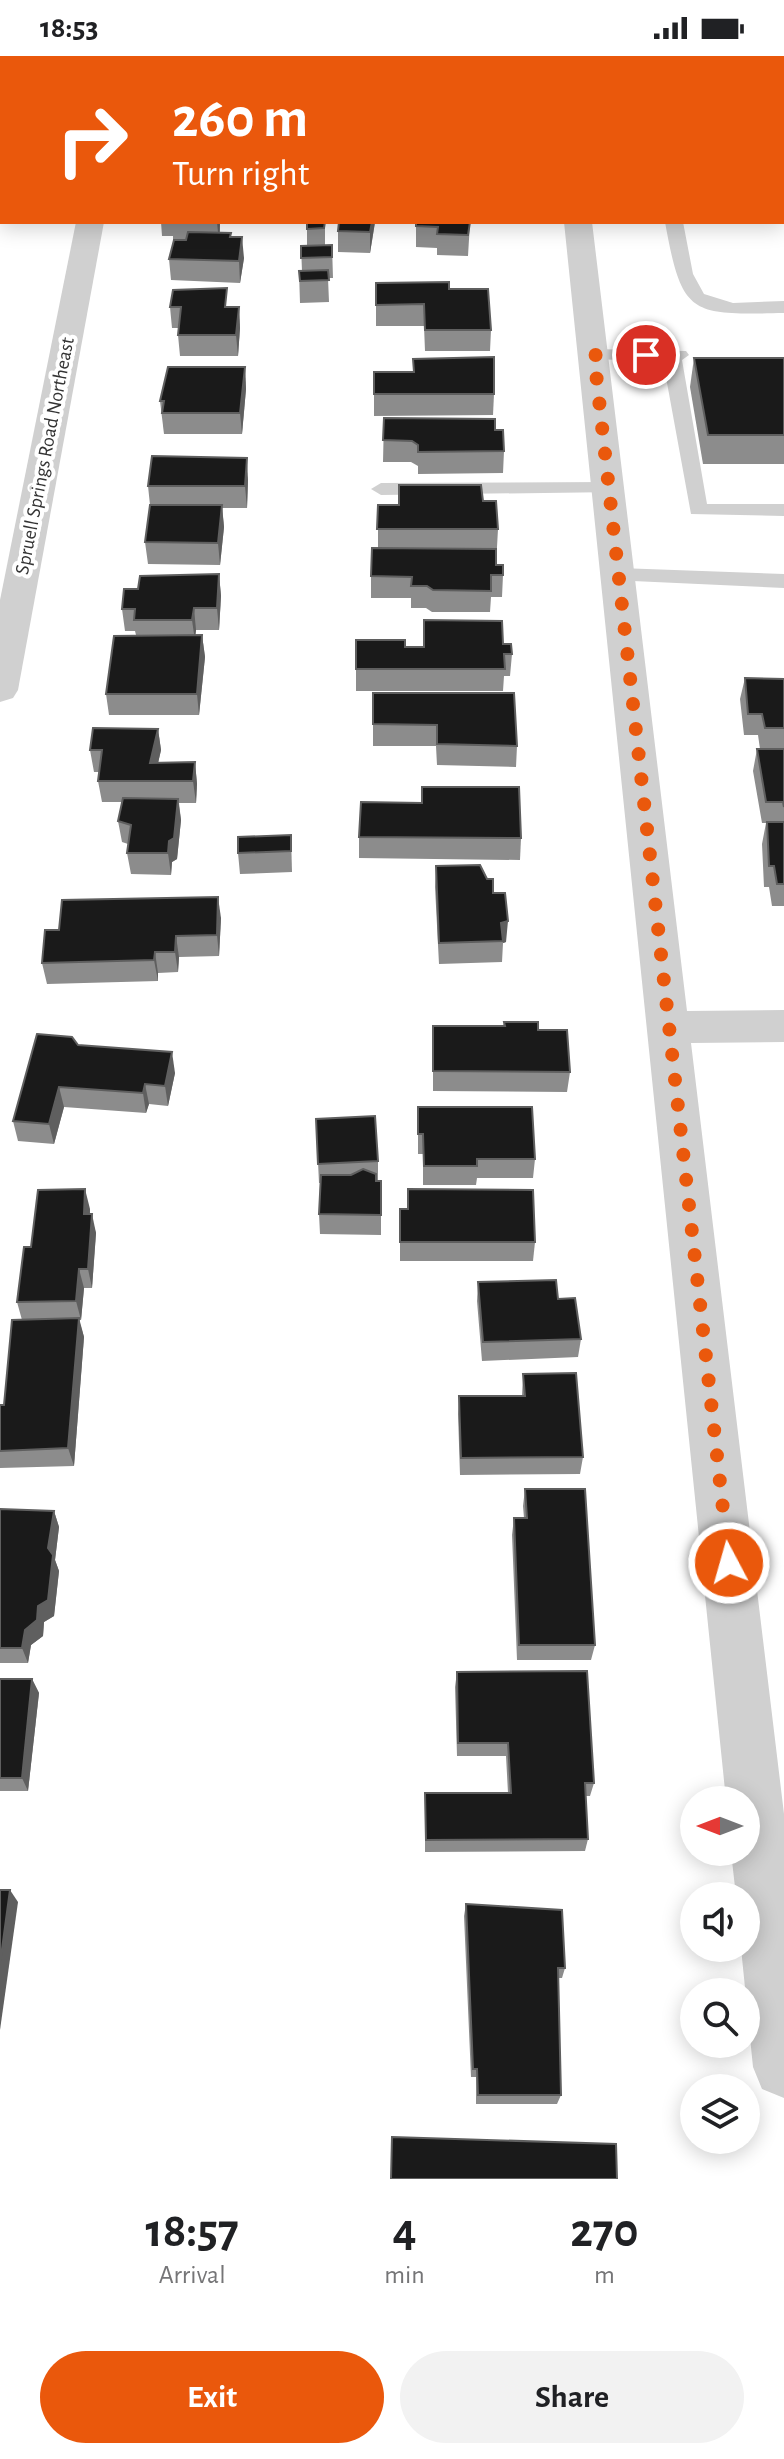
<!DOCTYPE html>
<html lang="en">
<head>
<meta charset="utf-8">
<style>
	:root { --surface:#fff; --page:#f2f2f2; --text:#202124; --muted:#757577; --accent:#ea580c }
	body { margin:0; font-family:"Alegreya Sans",sans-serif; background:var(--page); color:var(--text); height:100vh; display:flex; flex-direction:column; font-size:30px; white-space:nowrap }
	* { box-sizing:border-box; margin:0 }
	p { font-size:26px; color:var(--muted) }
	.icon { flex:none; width:44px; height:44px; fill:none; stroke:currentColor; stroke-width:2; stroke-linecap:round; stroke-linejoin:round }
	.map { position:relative; height:2123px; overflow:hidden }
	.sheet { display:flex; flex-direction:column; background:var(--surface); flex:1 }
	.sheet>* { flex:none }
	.hud { position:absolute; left:0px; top:0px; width:784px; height:168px; box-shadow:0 4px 20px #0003; background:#ea580c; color:#fff; overflow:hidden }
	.needle { width:52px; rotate:270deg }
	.tools { position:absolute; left:680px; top:1730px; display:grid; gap:16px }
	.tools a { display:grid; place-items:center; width:80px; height:80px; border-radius:50%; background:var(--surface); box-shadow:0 4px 20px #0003; font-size:40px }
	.pin { position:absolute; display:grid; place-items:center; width:68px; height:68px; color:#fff; margin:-34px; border:4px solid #fff; border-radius:50%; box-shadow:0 2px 8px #0007 }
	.me { position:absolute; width:88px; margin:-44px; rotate:354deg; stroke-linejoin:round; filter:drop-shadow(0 0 6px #0008) }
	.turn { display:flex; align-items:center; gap:28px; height:168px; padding:0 40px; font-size:36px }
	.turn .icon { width:104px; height:104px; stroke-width:2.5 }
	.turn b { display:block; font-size:56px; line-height:68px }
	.eta { display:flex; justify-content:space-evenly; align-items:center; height:136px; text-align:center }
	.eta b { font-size:48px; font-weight:700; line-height:56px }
	.button { display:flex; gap:16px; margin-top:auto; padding:16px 40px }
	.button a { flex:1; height:92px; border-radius:48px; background:var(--accent); color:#fff; font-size:32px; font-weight:700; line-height:92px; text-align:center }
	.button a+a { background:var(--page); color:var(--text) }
	.status { display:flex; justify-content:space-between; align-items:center; height:56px; padding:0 40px; background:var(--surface); direction:ltr }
	.status svg { height:22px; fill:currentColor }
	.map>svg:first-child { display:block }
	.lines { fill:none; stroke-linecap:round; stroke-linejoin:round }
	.lane { fill:#d0d0d0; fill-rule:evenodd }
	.street { fill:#d0d0d0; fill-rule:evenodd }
	.wall { fill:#8c8c8c }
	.shaded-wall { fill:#5f5f5f }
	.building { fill:#1a1a1a; stroke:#5f5f5f; stroke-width:2 }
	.route { stroke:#ea580c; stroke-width:14; stroke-dasharray:0 25.2 }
	.labels { text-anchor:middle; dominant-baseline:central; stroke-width:8; stroke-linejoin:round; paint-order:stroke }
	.far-street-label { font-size:20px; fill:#333; stroke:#fff }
</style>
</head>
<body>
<div class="status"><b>18:53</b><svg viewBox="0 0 49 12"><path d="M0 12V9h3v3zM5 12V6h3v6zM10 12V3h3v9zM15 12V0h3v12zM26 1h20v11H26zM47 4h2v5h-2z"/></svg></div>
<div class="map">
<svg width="784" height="2123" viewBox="0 0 784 2123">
	<rect width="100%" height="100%" fill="#fff"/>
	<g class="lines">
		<g class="lane">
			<rect x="164" y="0" width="16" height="2"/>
			<path d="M 608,0 L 647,0 L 607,2 Z"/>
			<path d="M 0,3 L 2,4 L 2,14 L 0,13 Z"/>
			<rect x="782" y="115" width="2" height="10"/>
			<path d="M 665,166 L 683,166 L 693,218 L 704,238 L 733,247 L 784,245 L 784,257 C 690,259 682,260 665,166 Z"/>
			<path d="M 594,293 L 686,295 L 689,299 L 682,304 L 707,448 L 784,448 L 784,460 L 691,458 L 663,305 L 587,303 L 584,299 Z"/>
			<path d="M 610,426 L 620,432 L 617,436 L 381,439 L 371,433 L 381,427 Z"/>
			<path d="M 619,512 L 784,518 L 784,532 L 611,524 L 608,519 L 611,514 Z"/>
		</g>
		<g class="street">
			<rect x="110" y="0" width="24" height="2"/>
			<rect x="547" y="0" width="24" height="2"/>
			<path d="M 76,166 L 104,166 L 18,634 L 13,642 L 0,646 L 0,544 Z"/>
			<path d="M 564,166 L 592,166 L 687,955 L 784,954 L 784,986 L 691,987 L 784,1758 L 784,2042 L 762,2033 L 753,2011 L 741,1892 L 746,1892 L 746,1840 L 736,1840 L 731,1796 L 746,1796 L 746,1744 L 726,1744 Z"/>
		</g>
	</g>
	<g class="wall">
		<rect x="0" y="66" width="2" height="53"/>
		<rect x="0" y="124" width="2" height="37"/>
		<path d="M 161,166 L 220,166 L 220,177 L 231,181 L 244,202 L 240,227 L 171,224 L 169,203 L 173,187 L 173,180 L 162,180 Z"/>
		<path d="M 307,166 L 325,166 L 325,190 L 332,189 L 333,222 L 328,222 L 329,246 L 300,247 L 299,215 L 302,215 L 301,190 L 307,190 Z"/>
		<path d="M 339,166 L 375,166 L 370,197 L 338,196 L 338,175 Z"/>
		<path d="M 470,166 L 468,200 L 437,199 L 437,192 L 416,191 L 416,170 Z"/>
		<path d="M 376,227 L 449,233 L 491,274 L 490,295 L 425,295 L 424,270 L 376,270 Z"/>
		<path d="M 170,251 L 239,251 L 240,272 L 238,300 L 180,300 L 178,279 L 179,272 L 172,272 Z"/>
		<path d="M 694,302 L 784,302 L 784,408 L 703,408 L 690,331 Z"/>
		<path d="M 245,311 L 246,333 L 242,378 L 164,378 L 160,345 Z"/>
		<path d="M 374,316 L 494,338 L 493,359 L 374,360 Z"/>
		<path d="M 384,362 L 495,374 L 504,395 L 503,417 L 418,418 L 418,410 L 411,406 L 383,406 Z"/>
		<path d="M 248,424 L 247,452 L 222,452 L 224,471 L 220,509 L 148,508 L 145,486 L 150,449 L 148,430 Z"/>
		<path d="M 483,445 L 498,473 L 496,509 L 503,519 L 502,541 L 491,541 L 490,556 L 432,556 L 426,552 L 411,552 L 411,542 L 371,542 L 371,520 L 378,492 L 378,449 Z"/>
		<path d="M 219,518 L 221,540 L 219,574 L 196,574 L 195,579 L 202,579 L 205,601 L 199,659 L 109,659 L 106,638 L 136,579 L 135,575 L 125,575 L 122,553 L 138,533 Z"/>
		<path d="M 424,564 L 503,588 L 512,598 L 510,620 L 504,620 L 503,635 L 356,635 L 356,584 L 405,591 L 423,591 Z"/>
		<path d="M 745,622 L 784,623 L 784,850 L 772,850 L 769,831 L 764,831 L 762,788 L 766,767 L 762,767 L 753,715 L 757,693 L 760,693 L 758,679 L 744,679 L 740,643 Z"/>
		<path d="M 373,637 L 517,690 L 516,711 L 437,709 L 436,690 L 373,690 Z"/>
		<path d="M 158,673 L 161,694 L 158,707 L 195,706 L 197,728 L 196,747 L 179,747 L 181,764 L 177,803 L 172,806 L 171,819 L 131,818 L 127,797 L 128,788 L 122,786 L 118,765 L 122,746 L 102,746 L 98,725 L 99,716 L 94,716 L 90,694 Z"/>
		<path d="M 291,779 L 292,816 L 240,818 L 238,797 Z"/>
		<path d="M 359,781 L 521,782 L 520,804 L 359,802 Z"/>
		<path d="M 436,810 L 493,837 L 506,886 L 503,887 L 502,906 L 439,908 L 435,831 Z"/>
		<path d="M 221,862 L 219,900 L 179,901 L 178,916 L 158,917 L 158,925 L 47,928 L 42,907 Z"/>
		<path d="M 504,966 L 538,974 L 570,1016 L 567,1036 L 433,1035 L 433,970 L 503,970 Z"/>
		<path d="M 78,989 L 175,1017 L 168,1050 L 149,1048 L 146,1057 L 64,1051 L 54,1088 L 18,1085 L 13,1065 Z"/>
		<path d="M 418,1051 L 535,1103 L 533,1122 L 477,1122 L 476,1129 L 423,1129 L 423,1098 L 418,1098 Z"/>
		<path d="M 316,1063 L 378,1105 L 378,1125 L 381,1125 L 381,1179 L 320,1178 L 319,1158 L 320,1127 L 319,1127 Z"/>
		<path d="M 90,1153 L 90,1158 L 96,1177 L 92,1232 L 84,1232 L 81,1264 L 79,1264 L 84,1281 L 74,1410 L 0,1412 L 0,1349 L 4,1349 L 22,1264 L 17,1246 L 31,1191 Z"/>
		<path d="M 400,1153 L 535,1186 L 533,1205 L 400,1205 Z"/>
		<path d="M 478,1226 L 558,1243 L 581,1283 L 578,1301 L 482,1305 L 477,1245 Z"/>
		<path d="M 523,1318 L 583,1401 L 580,1418 L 460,1419 L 458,1358 L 459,1340 L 522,1340 Z"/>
		<path d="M 525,1433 L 595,1589 L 591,1604 L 517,1604 L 512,1479 L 514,1462 L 524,1462 L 523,1450 Z"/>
		<path d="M 0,1453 L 54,1455 L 59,1471 L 55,1504 L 59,1515 L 54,1560 L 44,1566 L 43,1580 L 31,1589 L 28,1607 L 0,1607 Z"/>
		<path d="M 457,1616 L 594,1727 L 590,1740 L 586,1740 L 588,1783 L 585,1795 L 425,1796 L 425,1737 L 508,1737 L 506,1700 L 457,1700 L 455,1631 Z"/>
		<path d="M 0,1623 L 32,1623 L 39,1637 L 28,1735 L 0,1735 Z"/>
		<path d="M 466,1848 L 565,1912 L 562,1922 L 558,1922 L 561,2039 L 557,2048 L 476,2048 L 476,2021 L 471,2021 L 464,1860 Z"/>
	</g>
	<g class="shaded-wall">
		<path d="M 217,166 L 220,166 L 219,187 Z"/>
		<path d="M 372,166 L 375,166 L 370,197 L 370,176 Z"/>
		<path d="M 242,181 L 244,202 L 240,227 L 239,205 Z"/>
		<path d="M 239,251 L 240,272 L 238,300 L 236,279 Z"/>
		<path d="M 245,311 L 246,333 L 242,378 L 240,357 Z"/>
		<path d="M 247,402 L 248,424 L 247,452 L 245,430 Z"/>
		<path d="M 222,449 L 224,471 L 220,509 L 218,487 Z"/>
		<path d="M 219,518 L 221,540 L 219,574 L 217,552 Z"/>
		<path d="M 194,552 L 196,574 L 195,585 L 192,564 Z"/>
		<path d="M 202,579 L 205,601 L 199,659 L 197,638 Z"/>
		<path d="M 158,673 L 161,694 L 154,725 L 150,707 Z"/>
		<path d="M 195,706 L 197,728 L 196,747 L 193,725 Z"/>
		<path d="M 178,743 L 181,764 L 177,803 L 172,806 L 171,819 L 168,797 L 169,785 Z"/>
		<path d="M 218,841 L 221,862 L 219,900 L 217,879 Z"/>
		<path d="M 508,865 L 506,886 L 503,887 L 501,867 Z"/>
		<path d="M 176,880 L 179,901 L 178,916 L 175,896 Z"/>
		<path d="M 155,896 L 158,917 L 158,925 L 154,904 Z"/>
		<path d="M 172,996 L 175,1017 L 168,1050 L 165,1030 Z"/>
		<path d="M 145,1028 L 149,1048 L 146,1057 L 143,1037 Z"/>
		<path d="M 59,1031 L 64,1051 L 54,1088 L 49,1068 Z"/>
		<path d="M 85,1133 L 90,1153 L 89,1177 L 84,1158 Z"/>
		<path d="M 92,1158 L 96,1177 L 92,1232 L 88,1213 Z"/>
		<path d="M 79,1213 L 84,1232 L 81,1264 L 76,1245 Z"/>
		<path d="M 79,1262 L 84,1281 L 74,1410 L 68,1392 Z"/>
		<path d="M 54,1455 L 59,1471 L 55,1504 L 59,1515 L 54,1560 L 44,1566 L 43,1580 L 31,1589 L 28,1607 L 22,1592 L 25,1574 L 48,1492 Z"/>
		<path d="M 32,1623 L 39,1637 L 28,1735 L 22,1722 Z"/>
		<path d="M 10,1834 L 18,1846 L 0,1974 L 0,1908 Z"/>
	</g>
	<g class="building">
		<path d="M 188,0 L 350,0 L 356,2 L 188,2 Z"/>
		<rect x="418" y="0" width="71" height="2"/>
		<rect x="631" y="0" width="141" height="2"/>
		<rect x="0" y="66" width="2" height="32"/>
		<rect x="0" y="124" width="2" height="16"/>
		<path d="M 307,166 L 325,166 L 324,172 L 307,173 Z"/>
		<path d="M 339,166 L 372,166 L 370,176 L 338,175 Z"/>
		<path d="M 416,166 L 470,166 L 468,179 L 437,178 L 438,171 L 416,170 Z"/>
		<path d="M 188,176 L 231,177 L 230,181 L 242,181 L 239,205 L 169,203 L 174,184 L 186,184 Z"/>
		<path d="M 332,189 L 332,201 L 301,202 L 301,190 Z"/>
		<path d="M 328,214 L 329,224 L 300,225 L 299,215 Z"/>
		<path d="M 449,226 L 449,233 L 488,233 L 491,274 L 425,274 L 424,248 L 376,249 L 376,227 Z"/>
		<path d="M 227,232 L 225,251 L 239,251 L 236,279 L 178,279 L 181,251 L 170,251 L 173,234 Z"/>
		<path d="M 494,301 L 494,338 L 374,338 L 374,316 L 414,316 L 413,303 Z"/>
		<path d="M 694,302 L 784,302 L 784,379 L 708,379 Z"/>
		<path d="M 168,311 L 245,311 L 240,357 L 162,357 L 164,345 L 160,345 Z"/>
		<path d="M 384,362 L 495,363 L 495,374 L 503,374 L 504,395 L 418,396 L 418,389 L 412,385 L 383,384 Z"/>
		<path d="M 152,400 L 247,402 L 245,430 L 148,430 Z"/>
		<path d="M 399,429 L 481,429 L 483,445 L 496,445 L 498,473 L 377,473 L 378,449 L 399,449 Z"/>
		<path d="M 150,449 L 222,449 L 218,487 L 145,486 Z"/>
		<path d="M 372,492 L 496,493 L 496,509 L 503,509 L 503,519 L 491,519 L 491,535 L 433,534 L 427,530 L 411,530 L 412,521 L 371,520 Z"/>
		<path d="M 219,518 L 217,552 L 194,552 L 192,564 L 134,564 L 135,553 L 122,553 L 124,533 L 138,533 L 140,520 Z"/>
		<path d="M 424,564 L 502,565 L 503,588 L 511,588 L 512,598 L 504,598 L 505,613 L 356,613 L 356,584 L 405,584 L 405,591 L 424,591 Z"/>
		<path d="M 202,579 L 197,638 L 106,638 L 114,580 Z"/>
		<path d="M 745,622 L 784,623 L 784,672 L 765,672 L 762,658 L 748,658 Z"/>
		<path d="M 373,637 L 514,637 L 517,690 L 437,688 L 437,669 L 373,668 Z"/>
		<path d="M 93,672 L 158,673 L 150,707 L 195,706 L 193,725 L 98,725 L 102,694 L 90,694 Z"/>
		<path d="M 757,693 L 784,693 L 784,751 L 783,746 L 766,746 Z"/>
		<path d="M 422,731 L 519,731 L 521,782 L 359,781 L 361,746 L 422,747 Z"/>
		<path d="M 123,742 L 178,743 L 174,782 L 169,785 L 168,797 L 127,797 L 131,769 L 118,765 Z"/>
		<path d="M 767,766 L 784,766 L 784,828 L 777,828 L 774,810 L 769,810 Z"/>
		<path d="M 291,779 L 291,795 L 238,797 L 238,781 Z"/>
		<path d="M 480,809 L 487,823 L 493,823 L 493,837 L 505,837 L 508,865 L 501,867 L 503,885 L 439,887 L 436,810 Z"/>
		<path d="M 218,841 L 217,879 L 176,880 L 175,896 L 155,896 L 154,904 L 42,907 L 45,874 L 59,874 L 62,844 Z"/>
		<path d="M 504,966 L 538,966 L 538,974 L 567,974 L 570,1016 L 433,1015 L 433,970 L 505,970 Z"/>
		<path d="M 37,978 L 72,981 L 78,989 L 172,996 L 165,1030 L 145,1028 L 143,1037 L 59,1031 L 49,1068 L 13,1065 Z"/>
		<path d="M 418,1051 L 532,1051 L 535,1103 L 477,1103 L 477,1110 L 424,1110 L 423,1078 L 418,1078 Z"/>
		<path d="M 375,1060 L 378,1105 L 318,1108 L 316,1063 Z"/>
		<path d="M 363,1113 L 376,1118 L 376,1125 L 381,1125 L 381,1159 L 319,1158 L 321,1119 L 351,1119 Z"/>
		<path d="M 85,1133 L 84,1158 L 92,1158 L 88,1213 L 79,1213 L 76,1245 L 17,1246 L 24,1191 L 31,1191 L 38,1134 Z"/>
		<path d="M 408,1133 L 533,1134 L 535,1186 L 400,1186 L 400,1153 L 408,1153 Z"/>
		<path d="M 556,1224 L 558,1243 L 575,1242 L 581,1283 L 483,1286 L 478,1226 Z"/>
		<path d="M 79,1262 L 68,1392 L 0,1395 L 0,1349 L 4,1349 L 12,1264 Z"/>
		<path d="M 576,1317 L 583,1401 L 461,1402 L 459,1340 L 525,1340 L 523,1318 Z"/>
		<path d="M 525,1433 L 585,1433 L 595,1589 L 519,1589 L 514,1462 L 527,1462 Z"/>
		<path d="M 0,1453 L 54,1455 L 48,1492 L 53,1499 L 48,1544 L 38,1550 L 37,1564 L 25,1574 L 22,1592 L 0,1592 Z"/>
		<path d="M 587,1615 L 594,1727 L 585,1727 L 588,1783 L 426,1784 L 425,1737 L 511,1737 L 508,1687 L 458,1687 L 457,1616 Z"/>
		<path d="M 0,1623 L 32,1623 L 22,1722 L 0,1722 Z"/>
		<path d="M 0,1834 L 10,1834 L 0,1908 Z"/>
		<path d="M 466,1848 L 562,1854 L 565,1912 L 558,1912 L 561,2039 L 478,2039 L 477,2013 L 473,2013 Z"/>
		<path d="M 392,2081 L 616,2088 L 617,2123 L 391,2123 Z"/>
	</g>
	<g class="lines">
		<path class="route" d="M 646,299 L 594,299 L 729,1507"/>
	</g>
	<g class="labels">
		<g class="far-street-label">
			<text transform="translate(45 400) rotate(-79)">Spruell Springs Road Northeast</text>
		</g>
	</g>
</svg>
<div class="tools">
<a><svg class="needle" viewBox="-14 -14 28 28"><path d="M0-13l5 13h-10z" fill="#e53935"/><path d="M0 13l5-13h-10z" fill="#757577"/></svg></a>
<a><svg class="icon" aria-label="sound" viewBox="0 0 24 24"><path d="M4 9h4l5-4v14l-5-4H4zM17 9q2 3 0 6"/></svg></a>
<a><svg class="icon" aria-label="search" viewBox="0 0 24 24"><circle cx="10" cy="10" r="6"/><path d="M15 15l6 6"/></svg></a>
<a><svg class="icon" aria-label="layers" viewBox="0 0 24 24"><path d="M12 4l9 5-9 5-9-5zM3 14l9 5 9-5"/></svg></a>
</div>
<div class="pin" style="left:646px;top:299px;background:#d93025"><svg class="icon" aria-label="arrive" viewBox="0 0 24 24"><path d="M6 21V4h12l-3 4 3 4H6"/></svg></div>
<svg class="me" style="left:729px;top:1507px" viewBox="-20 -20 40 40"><circle r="17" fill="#ea580c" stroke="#fff" stroke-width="3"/><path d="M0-11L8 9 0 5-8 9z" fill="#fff"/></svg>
<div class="hud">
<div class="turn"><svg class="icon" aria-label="right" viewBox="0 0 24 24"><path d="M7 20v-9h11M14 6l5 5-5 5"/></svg><div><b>260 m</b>Turn right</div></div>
</div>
</div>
<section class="sheet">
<div class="eta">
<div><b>18:57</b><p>Arrival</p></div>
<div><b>4</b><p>min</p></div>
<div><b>270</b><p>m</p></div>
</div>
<div class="button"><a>Exit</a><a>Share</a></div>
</section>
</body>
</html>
